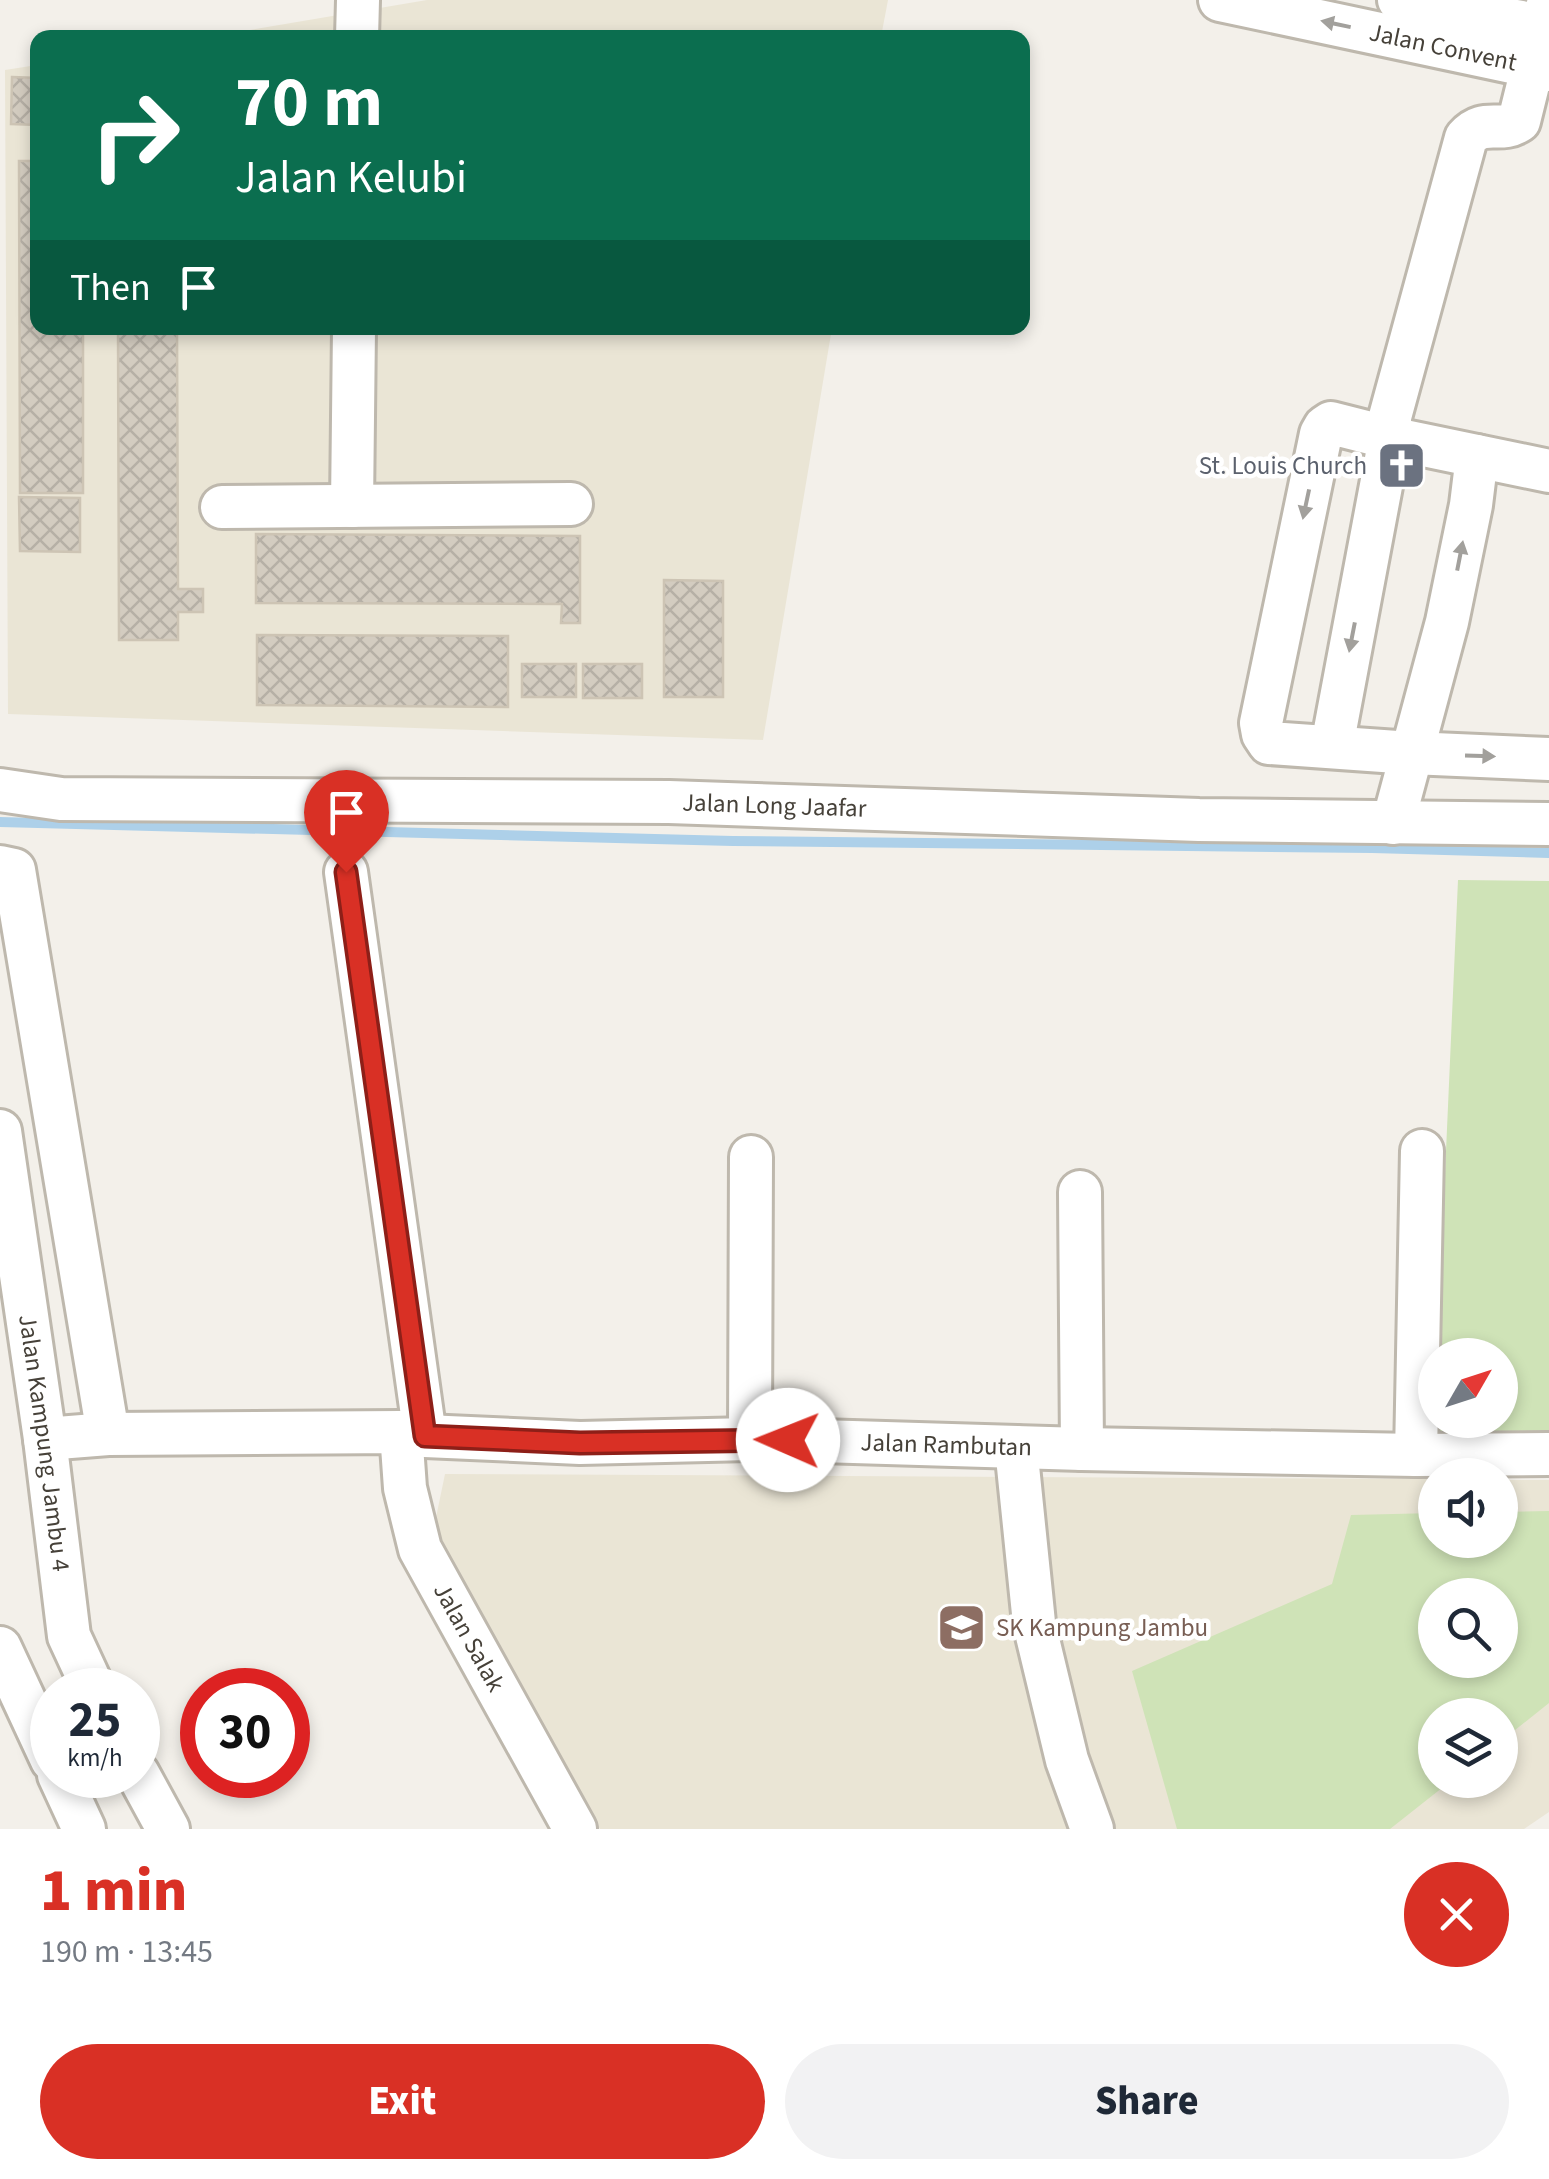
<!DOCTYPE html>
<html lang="en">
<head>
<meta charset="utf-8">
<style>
	:root { --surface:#fff; --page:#f2f2f3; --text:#1f2937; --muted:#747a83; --accent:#d93025 }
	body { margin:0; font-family:"Source Sans 3",sans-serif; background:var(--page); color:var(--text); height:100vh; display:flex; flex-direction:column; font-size:38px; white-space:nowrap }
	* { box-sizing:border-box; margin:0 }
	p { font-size:32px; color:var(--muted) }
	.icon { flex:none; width:55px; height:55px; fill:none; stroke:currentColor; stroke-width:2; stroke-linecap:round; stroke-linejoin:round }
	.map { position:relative; height:1829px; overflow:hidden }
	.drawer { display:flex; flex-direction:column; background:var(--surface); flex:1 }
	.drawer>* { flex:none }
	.guide { position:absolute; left:30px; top:30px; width:1000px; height:305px; border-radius:20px; box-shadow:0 5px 15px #0003; background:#0b6e4f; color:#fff; overflow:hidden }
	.needle { width:65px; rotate:51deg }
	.fabs { position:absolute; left:1418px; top:1338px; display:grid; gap:20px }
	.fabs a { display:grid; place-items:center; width:100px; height:100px; border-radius:50%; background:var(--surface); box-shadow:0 5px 15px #0003; font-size:50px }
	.speed { position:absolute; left:30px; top:1668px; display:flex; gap:20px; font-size:50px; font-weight:700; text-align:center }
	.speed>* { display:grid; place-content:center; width:130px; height:130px; border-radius:50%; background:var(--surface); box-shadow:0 5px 15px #0003; line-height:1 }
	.speed small { font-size:25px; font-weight:400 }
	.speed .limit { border:15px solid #d22; background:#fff; color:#111 }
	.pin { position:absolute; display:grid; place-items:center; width:85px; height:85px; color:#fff; margin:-102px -42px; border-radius:50% 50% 50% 0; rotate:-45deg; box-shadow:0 0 10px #0007 }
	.pin .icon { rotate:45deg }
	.me { position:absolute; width:110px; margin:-55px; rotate:271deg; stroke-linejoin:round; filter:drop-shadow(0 0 8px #0008) }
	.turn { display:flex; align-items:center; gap:35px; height:210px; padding:0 40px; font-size:45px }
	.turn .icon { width:130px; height:130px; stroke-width:2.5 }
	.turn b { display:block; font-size:70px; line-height:85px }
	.then { display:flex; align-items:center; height:95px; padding:0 40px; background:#0003; gap:20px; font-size:38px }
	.round { display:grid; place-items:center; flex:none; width:105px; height:105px; border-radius:52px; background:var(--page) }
	.summary { display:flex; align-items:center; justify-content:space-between; height:170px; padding:0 40px }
	h1 { font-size:60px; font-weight:800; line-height:75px; color:var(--accent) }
	.primary-button { display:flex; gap:20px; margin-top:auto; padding:20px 40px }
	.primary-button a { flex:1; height:115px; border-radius:60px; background:var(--accent); color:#fff; font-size:40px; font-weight:800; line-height:115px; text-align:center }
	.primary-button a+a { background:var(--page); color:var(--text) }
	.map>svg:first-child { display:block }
	.education { fill:#eae5d5; fill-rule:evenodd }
	.pitch { fill:#cfe3b7; fill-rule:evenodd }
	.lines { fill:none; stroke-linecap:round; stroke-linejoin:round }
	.stream { stroke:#add0e9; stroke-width:10 }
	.building { fill:url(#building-cross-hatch); stroke:#cdc4b4; stroke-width:2.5 }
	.minor-casing { stroke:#beb8ad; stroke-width:48 }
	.minor { stroke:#fff; stroke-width:42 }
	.oneway { fill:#a2a09c }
	.route-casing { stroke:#8d1f18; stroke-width:25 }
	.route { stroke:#d93025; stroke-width:18 }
	.labels { text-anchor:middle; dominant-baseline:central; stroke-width:9; stroke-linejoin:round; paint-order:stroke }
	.street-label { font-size:25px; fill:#464139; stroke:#fff }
	.worship-label { font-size:25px; fill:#5b616d; stroke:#fff; text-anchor:end }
	.education-label { font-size:25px; fill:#785e54; stroke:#fff; text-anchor:start }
</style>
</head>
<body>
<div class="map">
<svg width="1549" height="1829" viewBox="0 0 1549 1829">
	<defs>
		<pattern id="building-cross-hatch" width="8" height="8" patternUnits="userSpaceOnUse" patternTransform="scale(2.5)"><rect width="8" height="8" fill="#d3ccc0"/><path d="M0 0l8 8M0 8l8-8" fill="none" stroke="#b6b0a6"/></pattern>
	</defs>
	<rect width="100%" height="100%" fill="#f3f0ea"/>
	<g class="education">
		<path d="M 427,0 L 888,0 L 881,37 L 202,38 Z"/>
		<path d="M 37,65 L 38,328 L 832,328 L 763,740 L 8,714 L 5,70 Z"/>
		<path d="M 445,1474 L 1435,1479 L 1435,1540 L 1500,1540 L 1500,1480 L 1549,1480 L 1549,1812 L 1524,1829 L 600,1829 L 433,1532 ZM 1435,1595 L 1500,1595 L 1500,1660 L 1435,1660 ZM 1435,1715 L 1500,1715 L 1500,1780 L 1435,1780 Z"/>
	</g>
	<g class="pitch">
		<path d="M 1458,880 L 1549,881 L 1549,1438 L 1433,1439 L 1435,1420 L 1500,1420 L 1500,1355 L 1437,1355 Z"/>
		<path d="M 1549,1511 L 1549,1703 L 1500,1742 L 1500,1715 L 1435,1715 L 1435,1780 L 1452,1780 L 1390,1829 L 1177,1829 L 1132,1671 L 1332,1584 L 1351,1515 L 1435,1513 L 1435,1540 L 1500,1540 L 1500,1512 ZM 1435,1595 L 1500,1595 L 1500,1660 L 1435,1660 Z"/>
	</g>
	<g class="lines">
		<path class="stream" d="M 0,822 L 733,841 L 1372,848 L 1549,853"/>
	</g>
	<g class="building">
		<path d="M 12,77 L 38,78 L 38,125 L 11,124 Z"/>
		<path d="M 19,161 L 38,161 L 38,328 L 83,328 L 83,493 L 20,493 Z"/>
		<path d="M 118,328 L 177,328 L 178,589 L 203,589 L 203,612 L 178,612 L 178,640 L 119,640 Z"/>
		<path d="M 19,497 L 80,498 L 80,552 L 20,551 Z"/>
		<path d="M 256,534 L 580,536 L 580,623 L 561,623 L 562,604 L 256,603 Z"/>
		<path d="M 664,580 L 723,581 L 723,697 L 664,697 Z"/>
		<path d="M 257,635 L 508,636 L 508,707 L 257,705 Z"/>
		<rect x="522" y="664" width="54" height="33"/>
		<rect x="583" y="664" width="59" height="34"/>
	</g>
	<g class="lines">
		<defs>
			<g id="minor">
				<path id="s1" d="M 1220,0 L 1549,70"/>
				<path d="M 1399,0 L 1549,27"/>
				<path d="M 357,38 L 358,0"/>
				<path d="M 1549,471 L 1390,438 L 1331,423 L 1325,427 L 1321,434 L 1261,723 L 1263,734 L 1269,743 L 1411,753 L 1549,759"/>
				<path d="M 352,506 L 354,328"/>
				<path d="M 222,507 L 571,504"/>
				<path d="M 1332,746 L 1390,438 L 1390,417 L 1466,138 C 1484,117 1500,134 1519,121 L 1549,0"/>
				<path id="s2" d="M 0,790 L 61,799 L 669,802 L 1199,820 L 1549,824"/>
				<path d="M 1393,823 L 1447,622 L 1471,505 L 1477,456"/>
				<path d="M 0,867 L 14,870 L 108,1434"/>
				<path d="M 346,872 L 425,1436"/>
				<path id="s3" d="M 0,1131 L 45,1439 L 69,1636 L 94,1690"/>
				<path d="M 1080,1192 L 1082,1449"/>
				<path id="s4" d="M 401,1432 L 405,1488 L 420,1549 L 575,1829"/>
				<path id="s5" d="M 45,1439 L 108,1434 L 401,1432 L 425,1436 L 580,1443 L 750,1439 L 1082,1449 L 1416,1455 L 1549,1454"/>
				<path d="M 750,1439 L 751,1157"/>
				<path d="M 1016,1447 L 1034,1623 L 1067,1760 L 1092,1829"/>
				<path d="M 1416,1455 L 1422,1151"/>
				<path d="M 0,1648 L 52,1760"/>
				<path d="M 138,1774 L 168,1829"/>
				<path d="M 59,1775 L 84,1829"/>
			</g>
		</defs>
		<use href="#minor" class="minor-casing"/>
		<use href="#minor" class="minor"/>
	</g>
	<defs><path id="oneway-solid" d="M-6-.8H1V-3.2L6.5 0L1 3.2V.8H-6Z" transform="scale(2.5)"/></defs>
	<g class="oneway">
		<use href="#oneway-solid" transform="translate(1336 24) rotate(-168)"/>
		<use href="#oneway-solid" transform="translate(1306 504) rotate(102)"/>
		<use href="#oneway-solid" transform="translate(1460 556) rotate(-79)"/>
		<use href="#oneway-solid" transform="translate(1352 637) rotate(101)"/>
		<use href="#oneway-solid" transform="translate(1480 756) rotate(2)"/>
	</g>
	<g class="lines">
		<defs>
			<path id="route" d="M 346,872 L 425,1436 L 580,1443 L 788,1440"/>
		</defs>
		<use href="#route" class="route-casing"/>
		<use href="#route" class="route"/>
	</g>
	<defs>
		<symbol id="church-square" viewBox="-11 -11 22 22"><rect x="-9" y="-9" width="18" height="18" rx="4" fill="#6b7280" stroke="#fff"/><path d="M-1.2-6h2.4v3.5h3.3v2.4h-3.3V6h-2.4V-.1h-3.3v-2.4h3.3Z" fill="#fff"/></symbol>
		<symbol id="school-square" viewBox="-11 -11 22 22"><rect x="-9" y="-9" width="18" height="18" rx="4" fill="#8d6e63" stroke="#fff"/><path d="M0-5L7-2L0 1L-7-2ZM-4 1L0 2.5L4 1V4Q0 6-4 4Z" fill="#fff"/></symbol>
	</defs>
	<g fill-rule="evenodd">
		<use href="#church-square" x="1374" y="438" width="55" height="55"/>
		<use href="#school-square" x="934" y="1600" width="55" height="55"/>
	</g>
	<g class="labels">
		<g class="street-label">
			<text stroke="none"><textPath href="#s1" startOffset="228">Jalan Convent</textPath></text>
			<text stroke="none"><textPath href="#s2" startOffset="775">Jalan Long Jaafar</textPath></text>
			<text stroke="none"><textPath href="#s3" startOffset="315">Jalan Kampung Jambu 4</textPath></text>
			<text stroke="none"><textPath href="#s5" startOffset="902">Jalan Rambutan</textPath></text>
			<text stroke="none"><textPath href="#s4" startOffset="220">Jalan Salak</textPath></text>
		</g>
		<g class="worship-label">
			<text x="1367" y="466">St. Louis Church</text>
		</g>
		<g class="education-label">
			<text x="996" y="1628">SK Kampung Jambu</text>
		</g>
	</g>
</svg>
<div class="fabs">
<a><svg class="needle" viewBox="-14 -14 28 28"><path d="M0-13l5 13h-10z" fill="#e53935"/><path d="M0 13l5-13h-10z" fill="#747a83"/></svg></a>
<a><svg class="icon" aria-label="sound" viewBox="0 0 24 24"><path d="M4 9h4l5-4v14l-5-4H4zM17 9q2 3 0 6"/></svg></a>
<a><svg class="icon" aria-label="search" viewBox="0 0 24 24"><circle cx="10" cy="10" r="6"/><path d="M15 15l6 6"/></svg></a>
<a><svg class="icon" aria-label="layers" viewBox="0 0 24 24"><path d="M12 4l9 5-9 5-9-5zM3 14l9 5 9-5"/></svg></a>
</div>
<div class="speed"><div>25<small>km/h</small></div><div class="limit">30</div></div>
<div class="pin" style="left:346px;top:872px;background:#d93025"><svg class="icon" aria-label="arrive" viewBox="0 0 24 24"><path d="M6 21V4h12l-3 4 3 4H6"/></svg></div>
<svg class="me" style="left:788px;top:1440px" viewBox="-20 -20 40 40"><circle r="19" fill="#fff"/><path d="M0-13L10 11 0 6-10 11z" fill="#d93025"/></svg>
<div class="guide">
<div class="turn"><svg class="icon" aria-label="right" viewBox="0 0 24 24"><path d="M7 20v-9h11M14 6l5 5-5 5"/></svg><div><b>70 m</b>Jalan Kelubi</div></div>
<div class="then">Then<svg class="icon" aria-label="arrive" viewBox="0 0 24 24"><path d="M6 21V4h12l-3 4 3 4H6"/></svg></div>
</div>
</div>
<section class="drawer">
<div class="summary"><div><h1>1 min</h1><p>190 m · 13:45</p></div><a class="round" style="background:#d93025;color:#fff"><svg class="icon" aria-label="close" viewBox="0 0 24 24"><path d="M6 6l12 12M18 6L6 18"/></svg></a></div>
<div class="primary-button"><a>Exit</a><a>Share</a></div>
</section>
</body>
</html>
